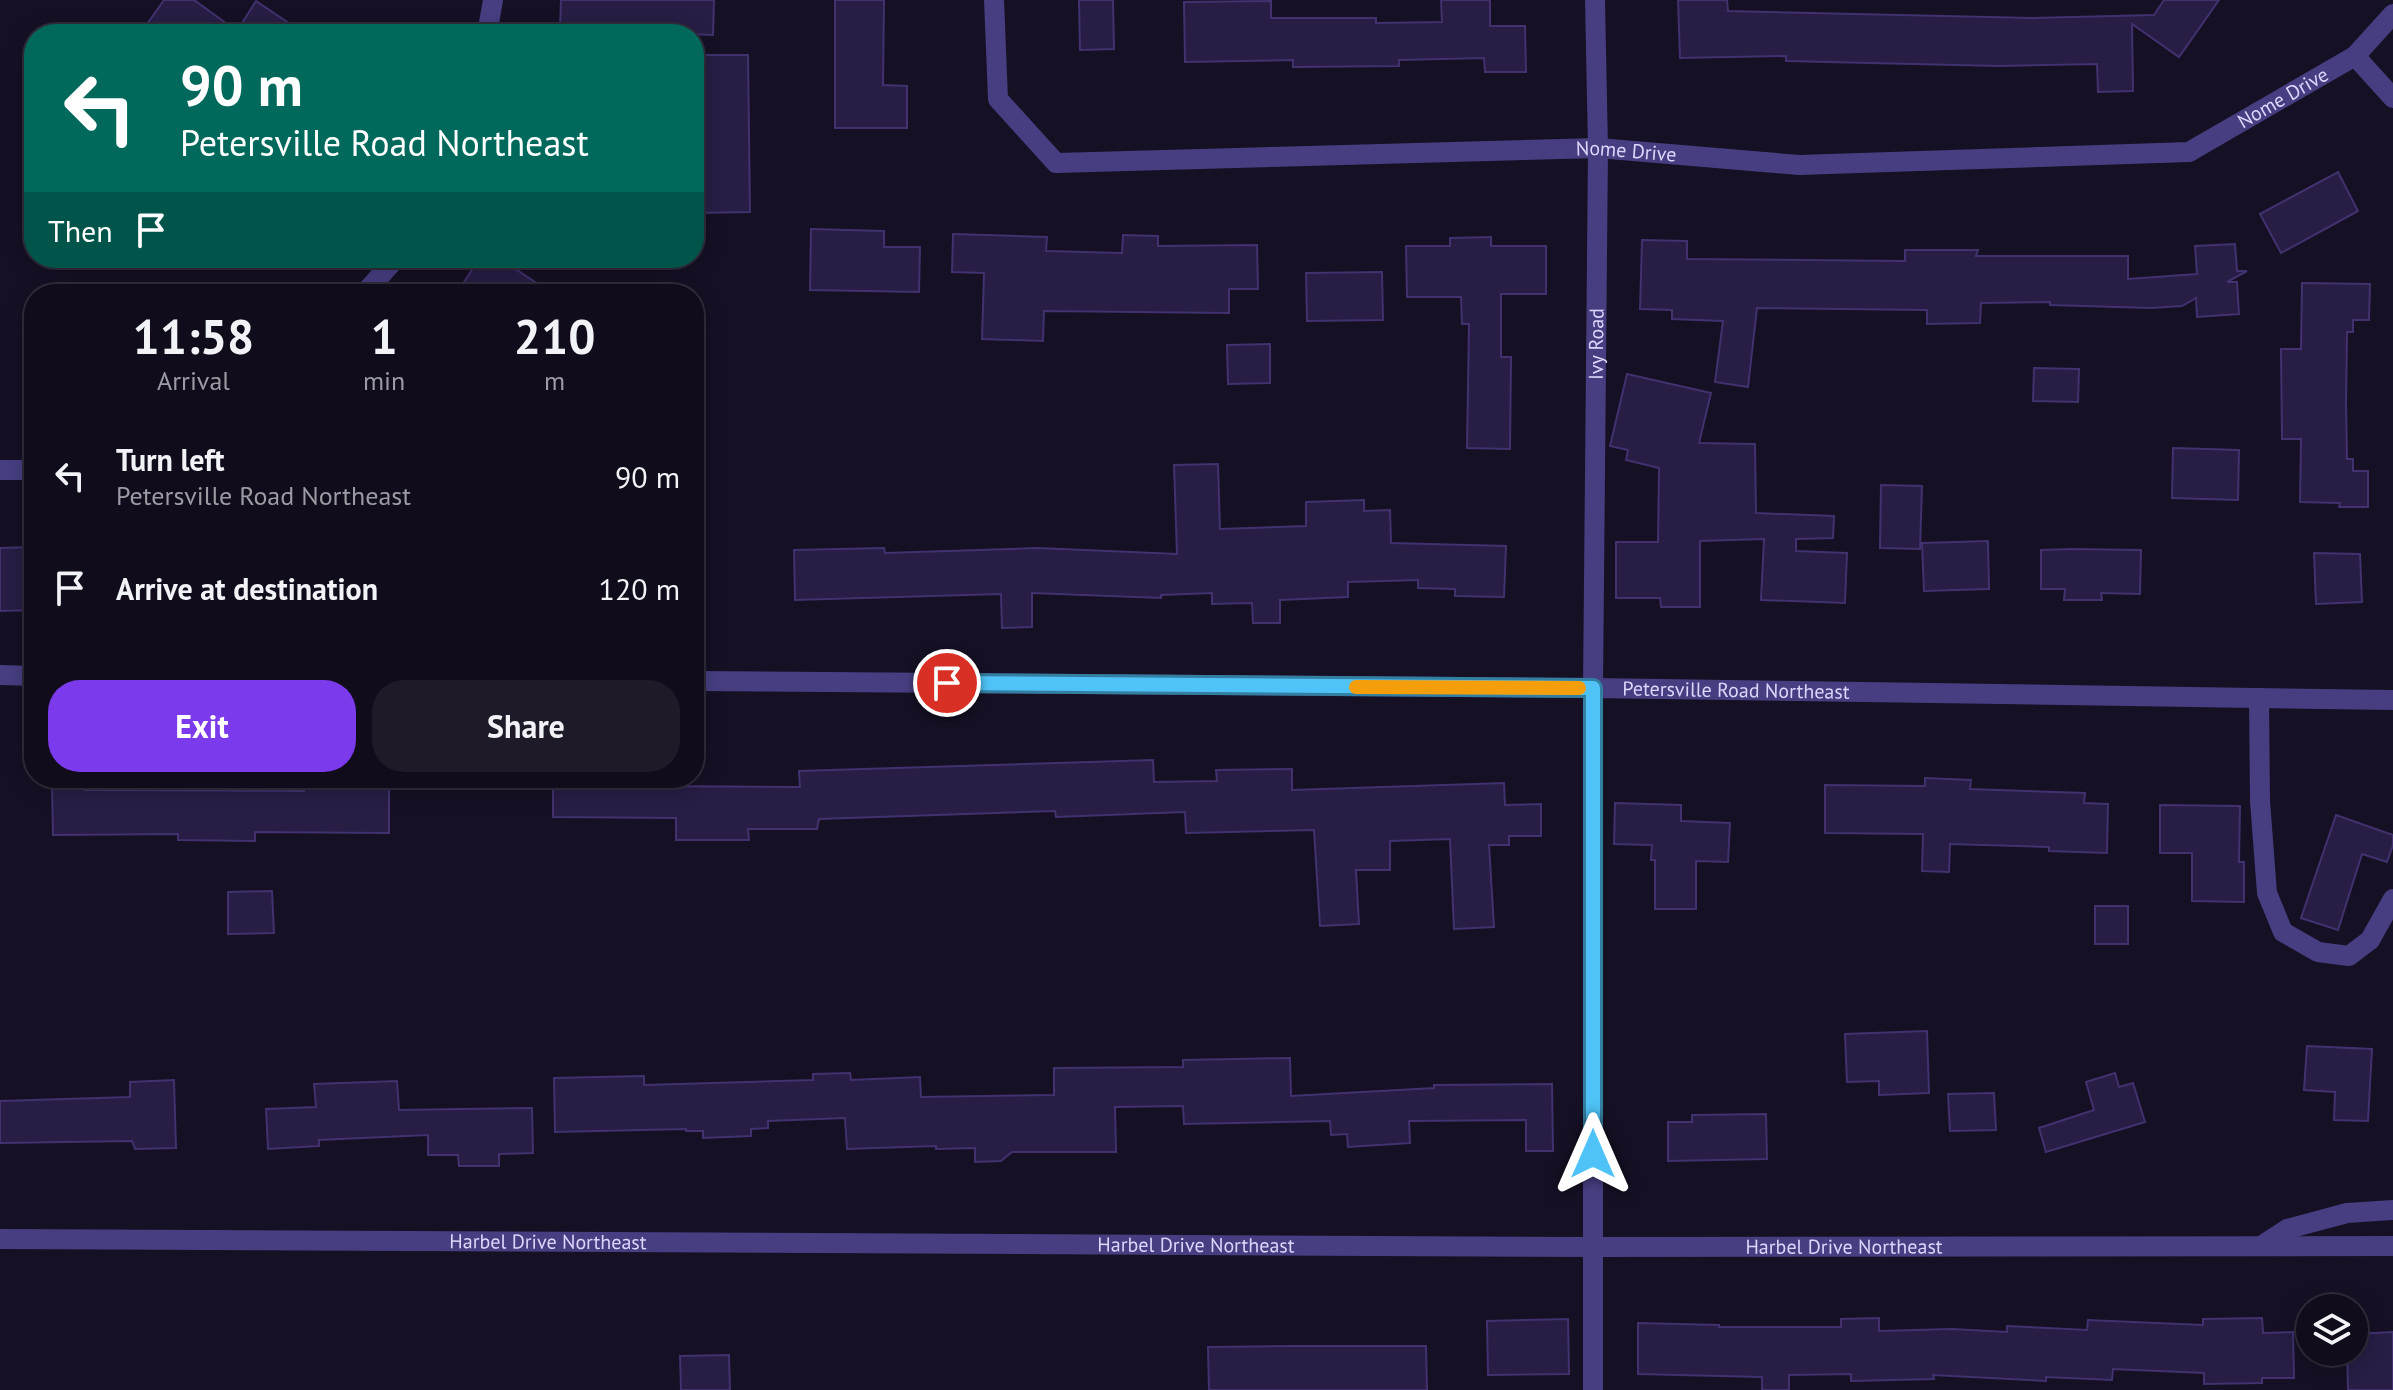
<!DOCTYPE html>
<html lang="en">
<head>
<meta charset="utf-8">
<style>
	:root { --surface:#100c1b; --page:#1e1a28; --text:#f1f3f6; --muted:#9c9ba3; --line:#302c3a; --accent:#7c3aed }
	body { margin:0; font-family:"PT Sans",sans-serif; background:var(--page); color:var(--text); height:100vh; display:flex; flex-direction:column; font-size:30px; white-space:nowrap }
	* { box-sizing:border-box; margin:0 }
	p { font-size:26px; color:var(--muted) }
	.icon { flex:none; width:44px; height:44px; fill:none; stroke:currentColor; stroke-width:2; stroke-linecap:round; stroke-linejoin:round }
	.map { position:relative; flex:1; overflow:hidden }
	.drawer { position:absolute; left:24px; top:284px; width:680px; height:504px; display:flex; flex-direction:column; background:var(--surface); border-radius:32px; box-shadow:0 4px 20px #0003,0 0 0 2px var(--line) }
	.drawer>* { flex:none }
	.hud { position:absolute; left:24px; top:24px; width:680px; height:244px; border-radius:32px; box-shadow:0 4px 20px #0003,0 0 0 2px var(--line); background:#00695c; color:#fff; overflow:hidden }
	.fabs { position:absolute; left:2296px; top:1294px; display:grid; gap:16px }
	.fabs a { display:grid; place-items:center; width:72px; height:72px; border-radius:50%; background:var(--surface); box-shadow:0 4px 20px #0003,0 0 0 2px var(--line); font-size:40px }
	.pin { position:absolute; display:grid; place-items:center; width:68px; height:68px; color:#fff; margin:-34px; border:4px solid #fff; border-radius:50%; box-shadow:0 2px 8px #0007 }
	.me { position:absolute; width:88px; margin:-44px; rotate:0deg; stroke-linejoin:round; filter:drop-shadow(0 0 6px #0008) }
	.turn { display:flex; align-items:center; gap:28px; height:168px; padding:0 24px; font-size:36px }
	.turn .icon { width:104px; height:104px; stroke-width:2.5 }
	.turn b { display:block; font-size:56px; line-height:68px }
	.then { display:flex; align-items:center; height:76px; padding:0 24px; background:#0003; gap:16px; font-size:30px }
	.eta { display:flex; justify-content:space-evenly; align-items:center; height:136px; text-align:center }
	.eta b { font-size:48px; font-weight:800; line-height:56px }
	.cta { display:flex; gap:16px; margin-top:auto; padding:16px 24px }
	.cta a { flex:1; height:92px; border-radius:32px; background:var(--accent); color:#fff; font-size:32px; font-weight:800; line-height:92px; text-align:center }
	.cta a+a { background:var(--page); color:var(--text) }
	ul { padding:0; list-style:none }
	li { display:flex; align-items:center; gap:24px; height:112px; padding:0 24px }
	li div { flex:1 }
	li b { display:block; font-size:30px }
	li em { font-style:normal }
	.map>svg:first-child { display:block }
	.building { fill:#281d44; stroke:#42316e; stroke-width:2 }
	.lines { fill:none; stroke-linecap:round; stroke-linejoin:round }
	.minor { stroke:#463e80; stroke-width:20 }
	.route-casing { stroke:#337fa1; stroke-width:20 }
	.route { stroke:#4fc3f7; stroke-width:14 }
	.slow { stroke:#f59e0b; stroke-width:14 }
	.labels { text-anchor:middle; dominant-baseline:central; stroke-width:6; stroke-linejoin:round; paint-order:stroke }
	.street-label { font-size:20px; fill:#ddd6fc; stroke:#151024 }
</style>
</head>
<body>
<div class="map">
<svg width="2393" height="1390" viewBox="0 0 2393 1390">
	<rect width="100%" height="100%" fill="#151024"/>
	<g class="building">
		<path d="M 164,0 L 194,0 L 237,31 L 256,1 L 305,34 L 140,34 Z"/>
		<path d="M 561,0 L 714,0 L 713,35 L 560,29 Z"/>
		<path d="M 835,0 L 884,0 L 883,85 L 907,86 L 907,128 L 835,128 Z"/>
		<path d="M 1079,0 L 1113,0 L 1114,49 L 1080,50 Z"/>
		<path d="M 1441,0 L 1490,0 L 1490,26 L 1525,26 L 1526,72 L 1485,72 L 1484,58 L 1399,60 L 1399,66 L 1293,67 L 1293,60 L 1185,62 L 1184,2 L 1271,1 L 1271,18 L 1376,18 L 1376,23 L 1442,22 Z"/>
		<path d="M 1678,0 L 1727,0 L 1728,11 L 2032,18 L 2154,15 L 2164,0 L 2219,0 L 2179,57 L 2132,24 L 2133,91 L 2098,92 L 2097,64 L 1999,66 L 1786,61 L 1786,56 L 1680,58 Z"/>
		<path d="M 694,55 L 748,55 L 750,212 L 694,213 Z"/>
		<path d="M 2338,172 L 2358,211 L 2281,253 L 2260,214 Z"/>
		<path d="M 811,229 L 884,231 L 884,247 L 920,247 L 919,292 L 810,290 Z"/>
		<path d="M 953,234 L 1047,237 L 1046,251 L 1122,253 L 1123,235 L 1158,236 L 1158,246 L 1257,245 L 1258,289 L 1229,289 L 1229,313 L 1044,311 L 1043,341 L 982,339 L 984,273 L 952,272 Z"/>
		<path d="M 1491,237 L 1491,246 L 1546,246 L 1546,294 L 1501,294 L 1501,357 L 1511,357 L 1510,449 L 1467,448 L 1469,324 L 1462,324 L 1461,297 L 1407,297 L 1406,246 L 1450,246 L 1450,238 Z"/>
		<path d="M 1642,240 L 1687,241 L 1687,259 L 1905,261 L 1905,250 L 1978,250 L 1976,256 L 2128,256 L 2128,279 L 2197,274 L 2195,246 L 2235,244 L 2237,271 L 2247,271 L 2227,282 L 2237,282 L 2239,314 L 2197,317 L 2196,298 L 2182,306 L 2151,308 L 2050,305 L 2050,302 L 1981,303 L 1980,323 L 1927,324 L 1927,310 L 1757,308 L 1748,387 L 1715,382 L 1723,321 L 1672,319 L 1672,310 L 1640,309 Z"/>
		<path d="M 480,258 L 499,258 L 553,294 L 456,294 Z"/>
		<path d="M 1382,272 L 1383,320 L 1307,321 L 1306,273 Z"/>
		<path d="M 2302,283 L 2370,284 L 2369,320 L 2353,320 L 2353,332 L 2347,332 L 2346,403 L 2347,459 L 2353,459 L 2353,471 L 2368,471 L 2368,507 L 2339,507 L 2340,503 L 2300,502 L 2301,439 L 2282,439 L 2281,349 L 2301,349 Z"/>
		<path d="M 1270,344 L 1270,383 L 1228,384 L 1227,345 Z"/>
		<path d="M 2034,368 L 2079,369 L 2078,402 L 2033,401 Z"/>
		<path d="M 1627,374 L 1711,393 L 1699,443 L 1755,444 L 1756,513 L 1834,516 L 1833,538 L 1796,539 L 1796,551 L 1847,553 L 1845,603 L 1761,600 L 1764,539 L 1700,541 L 1700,607 L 1661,607 L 1660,598 L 1616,598 L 1616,542 L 1658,542 L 1659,468 L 1626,460 L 1628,450 L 1610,446 Z"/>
		<path d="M 2173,448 L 2239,450 L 2238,500 L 2172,498 Z"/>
		<path d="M 1218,464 L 1220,529 L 1306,526 L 1306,502 L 1364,500 L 1364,511 L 1390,510 L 1391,543 L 1506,546 L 1504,597 L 1455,596 L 1455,589 L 1418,588 L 1418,580 L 1348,582 L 1348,597 L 1280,600 L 1280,623 L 1253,623 L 1252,603 L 1212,604 L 1212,593 L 1161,595 L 1161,598 L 1032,593 L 1032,627 L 1002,628 L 1001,594 L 795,600 L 794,550 L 884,548 L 885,553 L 1038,548 L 1177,554 L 1174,465 Z"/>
		<path d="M 1881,485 L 1922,486 L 1920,549 L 1880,548 Z"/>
		<path d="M 1988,541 L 1989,589 L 1924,591 L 1922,543 Z"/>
		<path d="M 34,547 L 34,610 L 0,611 L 0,548 Z"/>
		<path d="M 2072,549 L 2141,550 L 2140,594 L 2101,593 L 2102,600 L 2064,600 L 2065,589 L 2041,589 L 2041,550 Z"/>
		<path d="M 2314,553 L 2360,554 L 2362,602 L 2316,604 Z"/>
		<path d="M 1153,760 L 1154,782 L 1217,781 L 1216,770 L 1292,769 L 1292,790 L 1504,783 L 1505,805 L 1541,804 L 1541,836 L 1509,836 L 1509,845 L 1489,845 L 1494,927 L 1454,929 L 1450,839 L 1390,841 L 1390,870 L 1356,870 L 1359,924 L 1320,926 L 1314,830 L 1186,833 L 1185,812 L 1056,817 L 1055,811 L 819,819 L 817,829 L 748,829 L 749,840 L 676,840 L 676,818 L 553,817 L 553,778 L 638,778 L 638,786 L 800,787 L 799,771 Z"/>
		<path d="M 1925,778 L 1971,780 L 1970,789 L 2085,793 L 2084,803 L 2108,804 L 2107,853 L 2049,851 L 2049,847 L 1950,844 L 1949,872 L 1922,871 L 1923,834 L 1825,833 L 1825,785 L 1925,786 Z"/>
		<path d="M 83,784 L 85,790 L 304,791 L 304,786 L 389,786 L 389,833 L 255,832 L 255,841 L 178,840 L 178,834 L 53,835 L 52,785 Z"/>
		<path d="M 1615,803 L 1681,805 L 1681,821 L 1730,823 L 1728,862 L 1696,861 L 1696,909 L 1655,909 L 1655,860 L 1651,860 L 1652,845 L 1614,844 Z"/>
		<path d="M 2160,805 L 2240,806 L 2239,862 L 2244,862 L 2244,902 L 2192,901 L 2192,853 L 2160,853 Z"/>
		<path d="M 2336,815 L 2393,835 L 2393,845 L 2387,862 L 2362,854 L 2338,930 L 2301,918 Z"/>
		<path d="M 272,891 L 274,933 L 228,934 L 228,892 Z"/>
		<rect x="2095" y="906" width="33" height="38"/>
		<path d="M 1927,1031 L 1929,1093 L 1879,1095 L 1879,1081 L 1847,1082 L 1845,1034 Z"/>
		<path d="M 2307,1046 L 2372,1049 L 2368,1121 L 2334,1120 L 2335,1092 L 2304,1090 Z"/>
		<path d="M 1290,1058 L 1291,1096 L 1434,1088 L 1434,1085 L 1552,1084 L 1553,1151 L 1526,1151 L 1526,1120 L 1409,1121 L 1410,1143 L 1348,1147 L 1347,1134 L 1331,1135 L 1330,1121 L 1184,1124 L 1183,1106 L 1115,1107 L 1116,1152 L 1012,1152 L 1001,1161 L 975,1162 L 975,1148 L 936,1149 L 936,1146 L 847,1149 L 845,1118 L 768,1121 L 768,1128 L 751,1129 L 751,1136 L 703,1138 L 703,1131 L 686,1131 L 686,1129 L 555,1132 L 554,1078 L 644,1076 L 644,1085 L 813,1080 L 813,1074 L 850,1073 L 851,1080 L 920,1077 L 921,1097 L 1054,1095 L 1054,1068 L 1183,1067 L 1183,1060 Z"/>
		<path d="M 2115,1073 L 2119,1087 L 2133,1083 L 2145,1122 L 2046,1152 L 2039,1128 L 2094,1110 L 2086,1082 Z"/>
		<path d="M 174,1080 L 176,1148 L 135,1149 L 132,1141 L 0,1143 L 0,1101 L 130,1097 L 130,1082 Z"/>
		<path d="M 397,1081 L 399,1110 L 532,1108 L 533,1153 L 499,1154 L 499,1166 L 459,1166 L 458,1155 L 428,1155 L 428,1135 L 319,1140 L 319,1146 L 268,1149 L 266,1109 L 316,1107 L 314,1084 Z"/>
		<path d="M 1994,1093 L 1996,1130 L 1950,1131 L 1948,1094 Z"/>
		<path d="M 1766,1114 L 1767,1159 L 1668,1161 L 1668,1122 L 1692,1122 L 1692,1115 Z"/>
		<path d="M 1879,1318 L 1879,1331 L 1952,1329 L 2007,1332 L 2007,1326 L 2087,1330 L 2088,1320 L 2203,1325 L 2203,1319 L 2262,1318 L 2263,1333 L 2293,1332 L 2294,1378 L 2262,1378 L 2262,1383 L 2204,1384 L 2204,1373 L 2113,1369 L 2112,1380 L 2046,1377 L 2046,1381 L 1933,1375 L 1934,1379 L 1851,1381 L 1851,1374 L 1789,1375 L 1789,1390 L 1762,1390 L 1762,1377 L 1638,1374 L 1638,1323 L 1719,1325 L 1719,1327 L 1841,1327 L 1841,1319 Z"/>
		<path d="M 1568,1319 L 1569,1374 L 1488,1375 L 1487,1321 Z"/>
		<path d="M 2393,1332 L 2393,1390 L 2348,1390 L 2347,1352 L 2354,1352 L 2354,1334 Z"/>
		<path d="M 1292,1346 L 1426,1346 L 1427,1390 L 1209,1390 L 1208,1347 Z"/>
		<path d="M 729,1355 L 730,1390 L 681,1390 L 680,1356 Z"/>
	</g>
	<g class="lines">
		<g class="minor">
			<path id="s1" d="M 994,0 L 998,99 L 1056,163 L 1598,148 L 1799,165 L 2189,152 L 2355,56 L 2393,14"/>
			<path d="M 487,34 L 493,0"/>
			<path d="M 2355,56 L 2393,98"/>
			<path d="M 364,294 L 396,258"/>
			<path d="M 0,470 L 34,470"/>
			<path d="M 0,675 L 34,676"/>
			<path id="s2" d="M 694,681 L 1593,688 L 2393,700"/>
			<path d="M 2259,698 L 2260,801 L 2267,893 L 2283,932 L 2318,952 L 2349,956 L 2370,940 L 2393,899"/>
			<path id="s3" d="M 0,1239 L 1593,1247 L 2393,1246"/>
			<path d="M 2261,1246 L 2287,1229 L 2347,1213 L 2393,1210"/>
			<path id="s4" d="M 1593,1390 L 1593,688 L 1598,148 L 1595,0"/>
		</g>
	</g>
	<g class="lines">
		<defs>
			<path id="route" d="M 947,683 L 1593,688 L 1593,1154"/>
		</defs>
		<use href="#route" class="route-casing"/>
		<use href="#route" class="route"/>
		<path class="slow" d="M 1356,687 L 1579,688"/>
	</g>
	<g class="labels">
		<g class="street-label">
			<text stroke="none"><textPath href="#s1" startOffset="1428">Nome Drive</textPath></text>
			<text stroke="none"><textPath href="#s1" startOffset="756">Nome Drive</textPath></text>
			<text stroke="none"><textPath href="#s4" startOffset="1046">Ivy Road</textPath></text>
			<text stroke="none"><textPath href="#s2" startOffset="1042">Petersville Road Northeast</textPath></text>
			<text stroke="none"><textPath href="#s3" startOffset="548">Harbel Drive Northeast</textPath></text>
			<text stroke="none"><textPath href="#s3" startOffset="1196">Harbel Drive Northeast</textPath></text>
			<text stroke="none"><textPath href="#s3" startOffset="1844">Harbel Drive Northeast</textPath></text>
		</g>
	</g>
</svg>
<div class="fabs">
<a><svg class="icon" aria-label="layers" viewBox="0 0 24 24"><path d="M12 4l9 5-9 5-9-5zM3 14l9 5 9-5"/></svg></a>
</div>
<div class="pin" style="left:947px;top:683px;background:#d93025"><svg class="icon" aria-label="arrive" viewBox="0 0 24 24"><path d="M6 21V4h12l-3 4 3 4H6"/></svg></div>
<svg class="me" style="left:1593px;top:1154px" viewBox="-20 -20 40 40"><path d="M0-17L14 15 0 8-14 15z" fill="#4fc3f7" stroke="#fff" stroke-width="4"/></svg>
<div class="hud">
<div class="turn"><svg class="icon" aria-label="left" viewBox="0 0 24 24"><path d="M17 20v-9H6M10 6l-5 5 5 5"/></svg><div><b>90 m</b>Petersville Road Northeast</div></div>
<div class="then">Then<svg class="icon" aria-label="arrive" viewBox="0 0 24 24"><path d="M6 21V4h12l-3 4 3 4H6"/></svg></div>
</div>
<section class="drawer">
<div class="eta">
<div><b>11:58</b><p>Arrival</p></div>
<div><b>1</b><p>min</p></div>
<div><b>210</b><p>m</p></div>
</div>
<ul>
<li><svg class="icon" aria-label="left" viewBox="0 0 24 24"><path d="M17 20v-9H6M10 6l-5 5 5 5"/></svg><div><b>Turn left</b><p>Petersville Road Northeast</p></div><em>90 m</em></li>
<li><svg class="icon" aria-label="arrive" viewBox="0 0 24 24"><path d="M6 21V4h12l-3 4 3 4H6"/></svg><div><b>Arrive at destination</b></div><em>120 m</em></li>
</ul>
<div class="cta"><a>Exit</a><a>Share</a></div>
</section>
</div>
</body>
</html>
